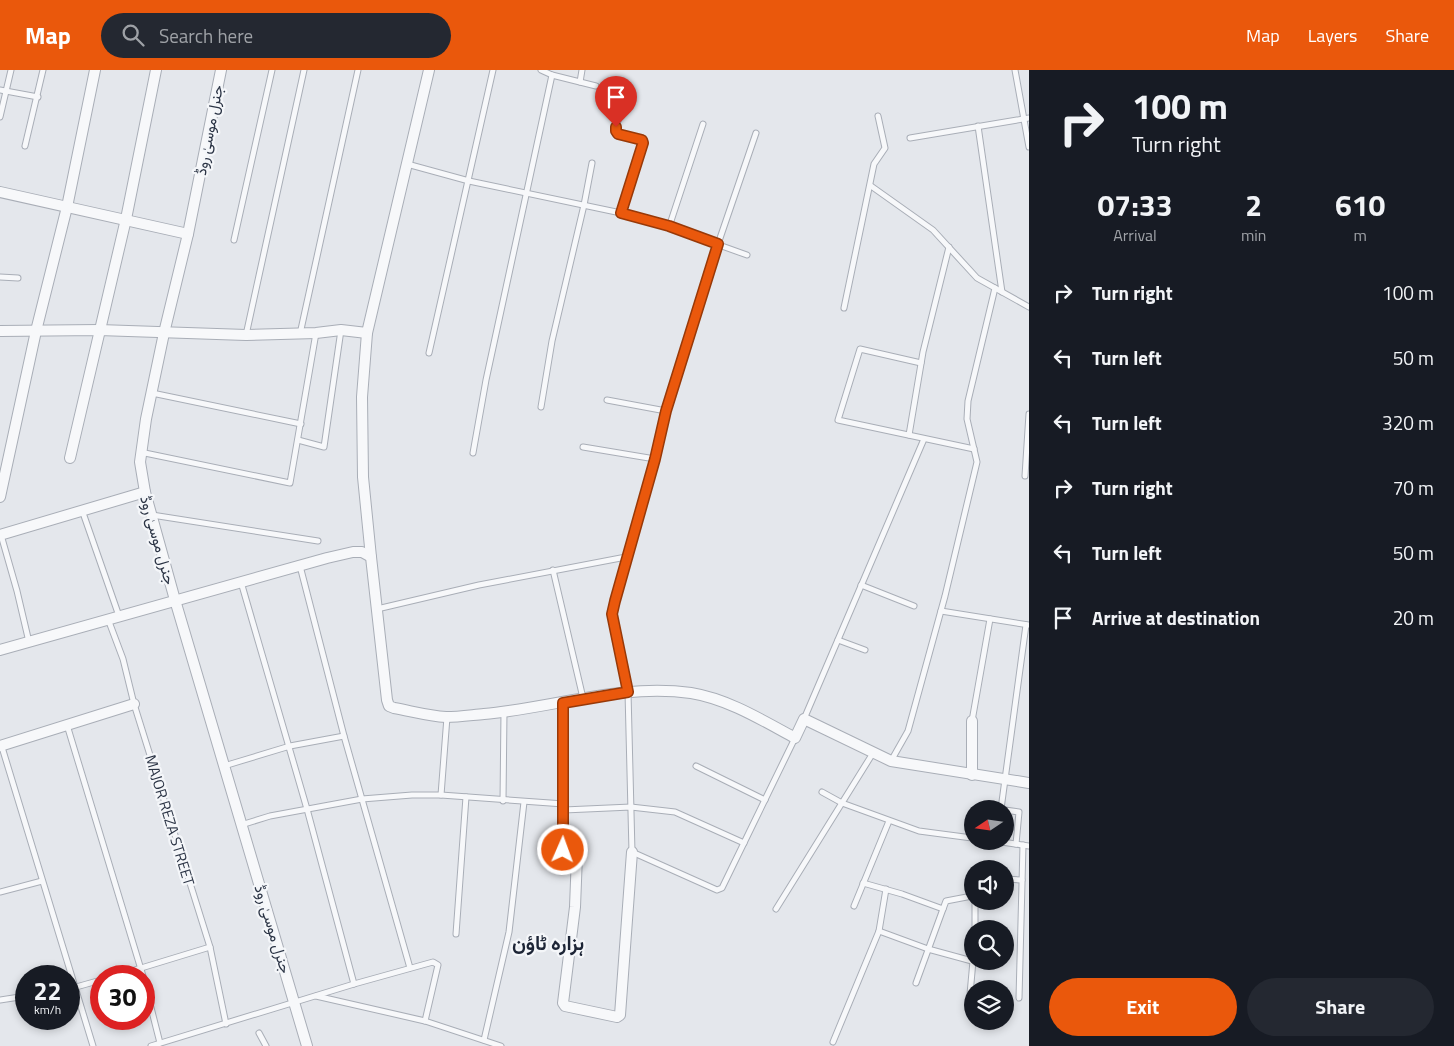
<!DOCTYPE html>
<html lang="en">
<head>
<meta charset="utf-8">
<style>
	:root { --surface:#171b24; --page:#242831; --text:#f1f3f6; --muted:#9ea1a6; --accent:#ea580c }
	body { margin:0; font-family:"Titillium Web",Vazirmatn,sans-serif; background:var(--page); color:var(--text); height:100vh; display:flex; flex-direction:column; font-size:19px; white-space:nowrap }
	* { box-sizing:border-box; margin:0 }
	p { font-size:16px; color:var(--muted) }
	.icon { flex:none; width:28px; height:28px; fill:none; stroke:currentColor; stroke-width:2; stroke-linecap:round; stroke-linejoin:round }
	.map { position:relative; flex:1; overflow:hidden }
	.drawer { display:flex; flex-direction:column; background:var(--surface); width:425px }
	.drawer>* { flex:none }
	.banner { background:#171b24; color:var(--text); overflow:hidden }
	.needle { width:32px; rotate:257deg }
	.controls { position:absolute; left:964px; top:730px; display:grid; gap:10px }
	.controls a { display:grid; place-items:center; width:50px; height:50px; border-radius:50%; background:var(--surface); box-shadow:0 2px 8px #0003; font-size:25px }
	.speed { position:absolute; left:15px; top:895px; display:flex; gap:10px; font-size:25px; font-weight:700; text-align:center }
	.speed>* { display:grid; place-content:center; width:65px; height:65px; border-radius:50%; background:var(--surface); box-shadow:0 2px 8px #0003; line-height:1 }
	.speed small { font-size:12px; font-weight:400 }
	.speed .limit { border:8px solid #d22; background:#fff; color:#111 }
	.pin { position:absolute; display:grid; place-items:center; width:42px; height:42px; color:#fff; margin:-51px -21px; border-radius:50% 50% 50% 0; rotate:-45deg; box-shadow:0 0 5px #0007 }
	.pin .icon { rotate:45deg }
	.me { position:absolute; width:55px; margin:-28px; rotate:2deg; stroke-linejoin:round; filter:drop-shadow(0 0 4px #0008) }
	.turn { display:flex; align-items:center; gap:18px; height:105px; padding:0 20px; font-size:22px }
	.turn .icon { width:65px; height:65px; stroke-width:2.5 }
	.turn b { display:block; font-size:35px; line-height:42px }
	.eta { display:flex; justify-content:space-evenly; align-items:center; height:85px; text-align:center }
	.eta b { font-size:30px; font-weight:700; line-height:35px }
	.button { display:flex; gap:10px; margin-top:auto; padding:10px 20px }
	.button a { flex:1; height:58px; border-radius:30px; background:var(--accent); color:#fff; font-size:20px; font-weight:700; line-height:58px; text-align:center }
	.button a+a { background:var(--page); color:var(--text) }
	ul { padding:0; list-style:none }
	li { display:flex; align-items:center; gap:15px; height:65px; padding:0 20px }
	li div { flex:1 }
	li b { display:block; font-size:19px }
	li em { font-style:normal }
	header { display:flex; align-items:center; gap:30px; box-sizing:border-box; height:70px; padding:0 25px; background:var(--accent); color:#fff }
	header strong { font-size:24px }
	nav { display:flex; gap:28px; margin-inline-start:auto; font-size:18px }
	.search { width:350px; height:45px; background:var(--page); display:flex; align-items:center; gap:12px; box-sizing:border-box; padding:0 18px; border-radius:28px; color:var(--muted); font-size:19px }
	main { display:flex; flex:1; min-height:0 }
	.map>svg:first-child { display:block }
	.lines { fill:none; stroke-linecap:round; stroke-linejoin:round }
	.lane-casing { stroke:#a9aeb7; stroke-width:7 }
	.street-casing { stroke:#a9aeb7; stroke-width:12 }
	.lane { stroke:#f7f8fa; stroke-width:5 }
	.street { stroke:#f7f8fa; stroke-width:10 }
	.route-casing { stroke:#983908; stroke-width:12 }
	.route { stroke:#ea580c; stroke-width:9 }
	.labels { text-anchor:middle; dominant-baseline:central; stroke-width:4.5; stroke-linejoin:round; paint-order:stroke }
	.street-label { font-size:15px; fill:#2b3445; stroke:#f4f6f9 }
	.district-label { font-size:20px; font-weight:bold; fill:#1d2536; stroke:#f4f6f9 }
</style>
</head>
<body>
<header>
<strong>Map</strong>
<div class="search"><svg class="icon" aria-label="search" viewBox="0 0 24 24"><circle cx="10" cy="10" r="6"/><path d="M15 15l6 6"/></svg>Search here</div>
<nav><a>Map</a><a>Layers</a><a>Share</a></nav>
</header>
<main>
<div class="map">
<svg width="1029" height="976" viewBox="0 0 1029 976">
	<rect width="100%" height="100%" fill="#e4e7ec"/>
	<g class="lines">
		<defs>
			<g id="lane">
				<path d="M 541,0 L 552,5 L 596,16"/>
				<path d="M 1015,0 L 1029,77"/>
				<path d="M 580,12 L 582,0"/>
				<path d="M 0,20 L 38,27"/>
				<path d="M 0,47 L 11,0"/>
				<path d="M 978,56 L 1002,222"/>
				<path d="M 756,63 L 718,174 L 666,341 L 655,389 L 618,518 L 612,544 L 628,622 L 632,782 L 717,820 L 722,818 L 795,668"/>
				<path d="M 910,68 L 1029,48"/>
				<path d="M 25,76 L 43,0"/>
				<path d="M 407,94 L 469,111 L 621,143 L 669,157 L 747,185"/>
				<path d="M 871,116 L 933,160 L 977,208 L 1029,237"/>
				<path d="M 621,143 L 643,76 L 641,70 L 618,63 L 615,61 L 625,27"/>
				<path d="M 669,157 L 703,54"/>
				<path d="M 234,170 L 272,0"/>
				<path d="M 0,207 L 18,208"/>
				<path d="M 844,238 L 874,94 L 885,78 L 878,46"/>
				<path d="M 300,264 L 358,0"/>
				<path d="M 246,265 L 304,0"/>
				<path d="M 429,283 L 493,0"/>
				<path d="M 921,293 L 860,279 L 838,350 L 974,379"/>
				<path d="M 152,323 L 301,354"/>
				<path d="M 607,330 L 666,341"/>
				<path d="M 541,337 L 552,271 L 584,135 L 592,93"/>
				<path d="M 909,365 L 923,282 L 949,177"/>
				<path d="M 298,370 L 324,377 L 341,260"/>
				<path d="M 583,377 L 655,389"/>
				<path d="M 140,382 L 290,413 L 316,263"/>
				<path d="M 473,383 L 486,310 L 552,5"/>
				<path d="M 1025,406 L 1029,344"/>
				<path d="M 82,440 L 119,546"/>
				<path d="M 152,445 L 318,471"/>
				<path d="M 1,465 L 17,521 L 29,572"/>
				<path d="M 300,496 L 344,666 L 410,898"/>
				<path d="M 553,500 L 583,628"/>
				<path d="M 241,512 L 307,739 L 354,914"/>
				<path d="M 861,515 L 914,536"/>
				<path d="M 377,539 L 479,515 L 626,487"/>
				<path d="M 941,541 L 1029,555"/>
				<path d="M 108,549 L 123,589 L 134,634 L 210,877 L 226,954"/>
				<path d="M 838,570 L 865,580"/>
				<path d="M 804,649 L 924,369"/>
				<path d="M 972,651 L 990,549"/>
				<path d="M 67,655 L 143,906"/>
				<path d="M 1,674 L 93,976"/>
				<path d="M 891,691 L 908,661 L 945,526 L 977,392 L 967,349 L 968,331 L 995,218"/>
				<path d="M 224,696 L 290,676 L 344,666"/>
				<path d="M 696,696 L 765,730"/>
				<path d="M 822,722 L 842,733 L 919,761 L 972,768"/>
				<path d="M 441,725 L 447,647"/>
				<path d="M 503,731 L 504,642"/>
				<path d="M 1001,739 L 1026,555"/>
				<path d="M 564,740 L 631,737 L 675,742 L 744,773"/>
				<path d="M 1005,740 L 1019,742 L 1016,774"/>
				<path d="M 241,755 L 270,746 L 362,729 L 412,725 L 441,725 L 564,734"/>
				<path d="M 995,771 L 1029,776"/>
				<path d="M 1005,809 L 1022,810"/>
				<path d="M 863,813 L 902,824 L 943,839 L 946,831 L 972,826"/>
				<path d="M 0,822 L 42,811"/>
				<path d="M 854,836 L 889,751"/>
				<path d="M 776,839 L 873,683"/>
				<path d="M 975,859 L 975,831"/>
				<path d="M 879,861 L 928,879 L 972,891"/>
				<path d="M 456,864 L 466,727"/>
				<path d="M 115,906 L 210,877"/>
				<path d="M 144,910 L 160,973"/>
				<path d="M 916,913 L 943,839"/>
				<path d="M 69,919 L 101,910"/>
				<path d="M 316,926 L 425,951 L 501,976"/>
				<path d="M 1019,928 L 1023,775"/>
				<path d="M 0,930 L 26,926"/>
				<path d="M 969,935 L 973,891"/>
				<path d="M 259,963 L 266,976"/>
				<path d="M 484,970 L 509,862 L 524,732"/>
				<path d="M 833,972 L 879,861 L 886,819"/>
				<path d="M 151,976 L 354,914 L 433,892 L 438,895 L 425,951"/>
			</g>
			<g id="street">
				<path d="M 221,0 L 188,164 L 164,263 L 146,349 L 140,392 L 145,422 L 175,530 L 307,976"/>
				<path d="M 0,122 L 188,164"/>
				<path d="M 0,261 L 99,260 L 246,265 L 316,263 L 341,260 L 367,263"/>
				<path d="M 70,388 L 126,149 L 156,0"/>
				<path d="M 0,427 L 36,261 L 67,137 L 95,0"/>
				<path d="M 0,465 L 145,422"/>
				<path d="M 371,487 L 363,407 L 362,327 L 367,263 L 429,0"/>
				<path d="M 0,580 L 327,488 L 353,482 L 362,482 L 371,487 L 387,630 L 389,636 L 394,638 C 411,641 429,646 446,647 C 459,647 472,645 484,644 C 553,638 622,613 691,623 C 728,629 762,650 795,668 L 804,649 L 891,691 L 1029,713"/>
				<path d="M 563,633 L 563,780 L 565,783 L 574,783 L 577,785 L 575,837 L 563,933 L 565,936 L 617,947 L 620,945 L 632,782"/>
				<path d="M 0,676 L 134,634"/>
				<path d="M 972,705 L 972,651"/>
			</g>
		</defs>
		<use href="#lane" class="lane-casing"/>
		<use href="#street" class="street-casing"/>
		<use href="#lane" class="lane"/>
		<use href="#street" class="street"/>
	</g>
	<g class="lines">
		<defs>
			<path id="route" d="M 563,780 L 563,633 L 628,622 L 612,544 L 615,531 L 655,389 L 666,341 L 718,174 L 669,156 L 621,143 L 643,73 L 642,70 L 618,64 L 616,61 L 616,57"/>
		</defs>
		<use href="#route" class="route-casing"/>
		<use href="#route" class="route"/>
	</g>
	<g class="labels">
		<g class="street-label">
			<text transform="translate(209 60) rotate(-79)">جنرل موسیٰ روڈ</text>
			<text transform="translate(158 470) rotate(74)">جنرل موسیٰ روڈ</text>
			<text transform="translate(170 750) rotate(73)">MAJOR REZA STREET</text>
			<text transform="translate(273 859) rotate(73)">جنرل موسیٰ روڈ</text>
		</g>
		<g class="district-label">
			<text x="548" y="872">ہزارہ ٹاؤن</text>
		</g>
	</g>
</svg>
<div class="controls">
<a><svg class="needle" viewBox="-14 -14 28 28"><path d="M0-13l5 13h-10z" fill="#e53935"/><path d="M0 13l5-13h-10z" fill="#9ea1a6"/></svg></a>
<a><svg class="icon" aria-label="sound" viewBox="0 0 24 24"><path d="M4 9h4l5-4v14l-5-4H4zM17 9q2 3 0 6"/></svg></a>
<a><svg class="icon" aria-label="search" viewBox="0 0 24 24"><circle cx="10" cy="10" r="6"/><path d="M15 15l6 6"/></svg></a>
<a><svg class="icon" aria-label="layers" viewBox="0 0 24 24"><path d="M12 4l9 5-9 5-9-5zM3 14l9 5 9-5"/></svg></a>
</div>
<div class="speed"><div>22<small>km/h</small></div><div class="limit">30</div></div>
<div class="pin" style="left:616px;top:57px;background:#d93025"><svg class="icon" aria-label="arrive" viewBox="0 0 24 24"><path d="M6 21V4h12l-3 4 3 4H6"/></svg></div>
<svg class="me" style="left:563px;top:780px" viewBox="-20 -20 40 40"><circle r="17" fill="#ea580c" stroke="#fff" stroke-width="3"/><path d="M0-11L8 9 0 5-8 9z" fill="#fff"/></svg>
</div>
<section class="drawer">
<div class="banner">
<div class="turn"><svg class="icon" aria-label="right" viewBox="0 0 24 24"><path d="M7 20v-9h11M14 6l5 5-5 5"/></svg><div><b>100 m</b>Turn right</div></div>
</div>
<div class="eta">
<div><b>07:33</b><p>Arrival</p></div>
<div><b>2</b><p>min</p></div>
<div><b>610</b><p>m</p></div>
</div>
<ul>
<li><svg class="icon" aria-label="right" viewBox="0 0 24 24"><path d="M7 20v-9h11M14 6l5 5-5 5"/></svg><div><b>Turn right</b></div><em>100 m</em></li>
<li><svg class="icon" aria-label="left" viewBox="0 0 24 24"><path d="M17 20v-9H6M10 6l-5 5 5 5"/></svg><div><b>Turn left</b></div><em>50 m</em></li>
<li><svg class="icon" aria-label="left" viewBox="0 0 24 24"><path d="M17 20v-9H6M10 6l-5 5 5 5"/></svg><div><b>Turn left</b></div><em>320 m</em></li>
<li><svg class="icon" aria-label="right" viewBox="0 0 24 24"><path d="M7 20v-9h11M14 6l5 5-5 5"/></svg><div><b>Turn right</b></div><em>70 m</em></li>
<li><svg class="icon" aria-label="left" viewBox="0 0 24 24"><path d="M17 20v-9H6M10 6l-5 5 5 5"/></svg><div><b>Turn left</b></div><em>50 m</em></li>
<li><svg class="icon" aria-label="arrive" viewBox="0 0 24 24"><path d="M6 21V4h12l-3 4 3 4H6"/></svg><div><b>Arrive at destination</b></div><em>20 m</em></li>
</ul>
<div class="button"><a>Exit</a><a>Share</a></div>
</section>
</main>
</body>
</html>
